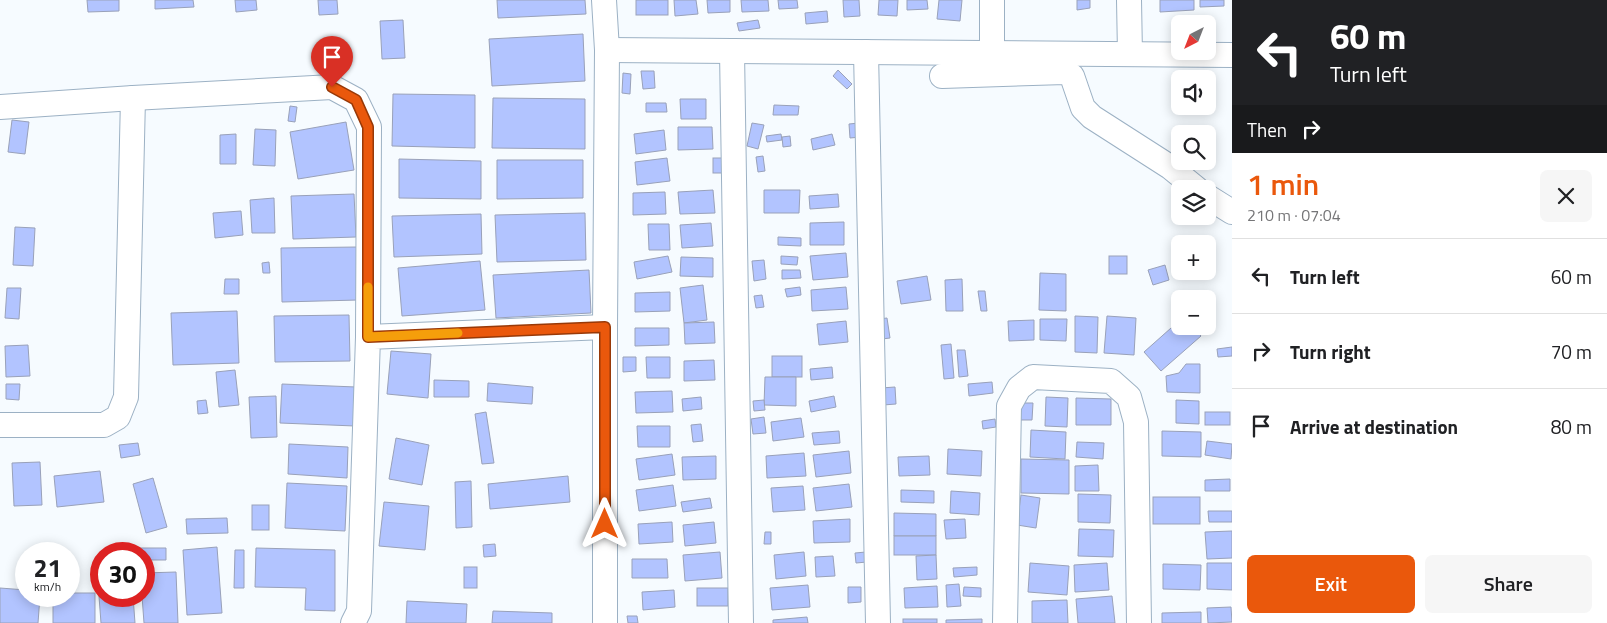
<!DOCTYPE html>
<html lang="en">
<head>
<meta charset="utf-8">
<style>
	:root { --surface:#fff; --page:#f6f6f6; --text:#202124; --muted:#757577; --line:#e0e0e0; --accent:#ea580c }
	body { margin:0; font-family:"Titillium Web",sans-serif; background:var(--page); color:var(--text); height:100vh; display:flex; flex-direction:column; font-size:19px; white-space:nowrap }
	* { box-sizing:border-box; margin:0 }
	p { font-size:16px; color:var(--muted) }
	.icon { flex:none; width:28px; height:28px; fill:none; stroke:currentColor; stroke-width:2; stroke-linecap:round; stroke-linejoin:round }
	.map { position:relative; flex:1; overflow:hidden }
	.sheet { display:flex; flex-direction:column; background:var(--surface); width:375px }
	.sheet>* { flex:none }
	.top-card { background:#202124; color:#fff; overflow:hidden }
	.needle { width:32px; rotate:222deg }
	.controls { position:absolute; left:1171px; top:15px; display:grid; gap:10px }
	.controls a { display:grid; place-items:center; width:45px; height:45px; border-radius:8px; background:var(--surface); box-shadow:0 2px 12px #0003; font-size:25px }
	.speed { position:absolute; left:15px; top:542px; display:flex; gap:10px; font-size:25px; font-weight:700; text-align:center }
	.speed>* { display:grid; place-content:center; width:65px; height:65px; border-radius:50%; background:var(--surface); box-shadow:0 2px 12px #0003; line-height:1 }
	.speed small { font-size:12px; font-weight:400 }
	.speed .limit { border:8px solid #d22; background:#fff; color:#111 }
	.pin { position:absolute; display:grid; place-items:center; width:42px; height:42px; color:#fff; margin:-51px -21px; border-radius:50% 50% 50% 0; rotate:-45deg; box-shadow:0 0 5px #0007 }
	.pin .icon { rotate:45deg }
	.me { position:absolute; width:55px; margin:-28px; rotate:0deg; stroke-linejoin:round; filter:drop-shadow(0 0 4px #0008) }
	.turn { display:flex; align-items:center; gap:18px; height:105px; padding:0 15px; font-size:22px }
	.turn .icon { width:65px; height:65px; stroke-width:2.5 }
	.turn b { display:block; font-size:35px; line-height:42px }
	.then { display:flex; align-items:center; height:48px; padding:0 15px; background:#0003; gap:10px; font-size:19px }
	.round { display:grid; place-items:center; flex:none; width:52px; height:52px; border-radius:8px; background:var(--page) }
	.head { display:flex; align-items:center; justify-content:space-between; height:85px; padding:0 15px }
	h1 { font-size:30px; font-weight:600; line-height:38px; color:var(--accent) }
	.button { display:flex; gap:10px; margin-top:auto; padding:10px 15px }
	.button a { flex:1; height:58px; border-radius:8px; background:var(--accent); color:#fff; font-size:20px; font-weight:600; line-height:58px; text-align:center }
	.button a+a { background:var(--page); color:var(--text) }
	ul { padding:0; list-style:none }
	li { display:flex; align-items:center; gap:15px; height:75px; padding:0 15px; border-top:1px solid var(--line) }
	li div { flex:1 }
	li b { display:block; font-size:19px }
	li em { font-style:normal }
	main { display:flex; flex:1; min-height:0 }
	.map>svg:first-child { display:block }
	.building { fill:#b2c4ff; stroke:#99a1b9 }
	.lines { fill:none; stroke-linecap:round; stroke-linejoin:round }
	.minor-casing { stroke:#9cb1c4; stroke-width:26 }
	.minor { stroke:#fff; stroke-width:24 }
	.route-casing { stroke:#983908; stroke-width:12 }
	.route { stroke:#ea580c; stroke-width:9 }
	.slow { stroke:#f59e0b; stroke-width:9 }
</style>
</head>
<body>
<main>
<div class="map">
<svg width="1232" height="623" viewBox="0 0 1232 623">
	<rect width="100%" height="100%" fill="#f6fbff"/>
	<g class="building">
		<path d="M 87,0 L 119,0 L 119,11 L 88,12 Z"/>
		<path d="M 155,0 L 193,0 L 194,7 L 155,9 Z"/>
		<path d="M 235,0 L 256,0 L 257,10 L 236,12 Z"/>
		<path d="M 318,0 L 337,0 L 338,14 L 319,15 Z"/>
		<path d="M 497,0 L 585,0 L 586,14 L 498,18 Z"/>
		<rect x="636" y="0" width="32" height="15"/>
		<path d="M 674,0 L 696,0 L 698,14 L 675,16 Z"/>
		<path d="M 707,0 L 730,0 L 730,12 L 708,13 Z"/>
		<path d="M 741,0 L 768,0 L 769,11 L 742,12 Z"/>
		<path d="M 778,0 L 797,0 L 798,8 L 779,9 Z"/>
		<path d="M 843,0 L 859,0 L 860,16 L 844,17 Z"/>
		<path d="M 879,0 L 898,0 L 897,16 L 878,15 Z"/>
		<path d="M 907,0 L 927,0 L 928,9 L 907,10 Z"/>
		<path d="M 939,0 L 962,0 L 960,21 L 937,19 Z"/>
		<path d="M 1077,0 L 1090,0 L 1090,8 L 1077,10 Z"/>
		<path d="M 1160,0 L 1194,0 L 1194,10 L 1160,12 Z"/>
		<path d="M 1200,0 L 1224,0 L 1224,6 L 1200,7 Z"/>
		<path d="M 827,11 L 828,22 L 806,24 L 805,13 Z"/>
		<path d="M 403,20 L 405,58 L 382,59 L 380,21 Z"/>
		<path d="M 758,20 L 760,28 L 739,31 L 737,23 Z"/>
		<path d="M 583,34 L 585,81 L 492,86 L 489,39 Z"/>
		<path d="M 838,70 L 852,84 L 847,89 L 833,76 Z"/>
		<path d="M 641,71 L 654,71 L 655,88 L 643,89 Z"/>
		<path d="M 623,73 L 631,74 L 630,94 L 622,93 Z"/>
		<path d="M 393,94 L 475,95 L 475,148 L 392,146 Z"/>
		<path d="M 493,98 L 585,99 L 585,149 L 492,148 Z"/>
		<path d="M 680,99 L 706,99 L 706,119 L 681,119 Z"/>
		<path d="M 646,103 L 666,103 L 667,112 L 646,112 Z"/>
		<path d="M 774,105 L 799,106 L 798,115 L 773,115 Z"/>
		<path d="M 290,106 L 297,107 L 295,122 L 288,121 Z"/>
		<path d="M 12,120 L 29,122 L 25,154 L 8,152 Z"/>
		<path d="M 346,122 L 354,170 L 298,179 L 290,132 Z"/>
		<path d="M 752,123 L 764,125 L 758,149 L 747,146 Z"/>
		<path d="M 859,123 L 861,137 L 850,138 L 849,124 Z"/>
		<path d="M 678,127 L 712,127 L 713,149 L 678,150 Z"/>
		<path d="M 255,129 L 276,130 L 275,166 L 253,165 Z"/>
		<path d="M 664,130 L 666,150 L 636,154 L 634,134 Z"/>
		<path d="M 236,134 L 236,164 L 220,164 L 220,135 Z"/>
		<path d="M 781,134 L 782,140 L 767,142 L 766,136 Z"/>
		<path d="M 832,134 L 835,145 L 813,150 L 811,139 Z"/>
		<path d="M 790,136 L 791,146 L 783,147 L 782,137 Z"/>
		<path d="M 763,156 L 765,171 L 758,172 L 756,157 Z"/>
		<path d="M 667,158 L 670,181 L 637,185 L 635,162 Z"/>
		<rect x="713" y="158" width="15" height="15"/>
		<path d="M 399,159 L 481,161 L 481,199 L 399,198 Z"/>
		<path d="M 497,160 L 583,160 L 583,198 L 497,199 Z"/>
		<path d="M 713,190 L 715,213 L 680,214 L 678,192 Z"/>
		<path d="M 764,190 L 800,190 L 799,213 L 764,213 Z"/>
		<path d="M 665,192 L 666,214 L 633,215 L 633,193 Z"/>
		<path d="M 354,194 L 356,237 L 293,239 L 291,196 Z"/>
		<path d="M 838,194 L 839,207 L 810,209 L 809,196 Z"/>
		<path d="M 274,198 L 275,233 L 252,233 L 250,200 Z"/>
		<path d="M 241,211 L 243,235 L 215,238 L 213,213 Z"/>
		<path d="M 585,213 L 586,260 L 497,262 L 495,215 Z"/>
		<path d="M 481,214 L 482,254 L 394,257 L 392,216 Z"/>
		<path d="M 844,222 L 844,245 L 810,245 L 810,223 Z"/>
		<path d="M 711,223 L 713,246 L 682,248 L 680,225 Z"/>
		<path d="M 648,224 L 669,224 L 670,250 L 649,250 Z"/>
		<path d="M 15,227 L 35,228 L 33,266 L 13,265 Z"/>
		<path d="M 778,237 L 801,238 L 801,246 L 778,245 Z"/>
		<path d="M 357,247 L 358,300 L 282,302 L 281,248 Z"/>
		<path d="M 846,253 L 848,277 L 813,280 L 810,256 Z"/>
		<path d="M 668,256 L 672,272 L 637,279 L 634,262 Z"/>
		<path d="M 781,256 L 798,257 L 797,265 L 781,264 Z"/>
		<rect x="1109" y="256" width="18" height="18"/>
		<path d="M 681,257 L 713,258 L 713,277 L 680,276 Z"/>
		<path d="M 764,260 L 766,279 L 754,281 L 752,261 Z"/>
		<path d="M 480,261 L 485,310 L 402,316 L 398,268 Z"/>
		<path d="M 269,262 L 270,273 L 263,273 L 262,263 Z"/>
		<path d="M 1165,265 L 1169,280 L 1153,285 L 1148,270 Z"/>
		<path d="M 589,270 L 591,313 L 496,318 L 493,275 Z"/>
		<path d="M 782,270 L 800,270 L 801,278 L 782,279 Z"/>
		<path d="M 1040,273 L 1066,274 L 1066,311 L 1039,310 Z"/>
		<path d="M 927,276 L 931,300 L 901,304 L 897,281 Z"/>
		<path d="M 225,279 L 239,279 L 239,294 L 224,294 Z"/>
		<path d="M 962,279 L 963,311 L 946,311 L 945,280 Z"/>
		<path d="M 703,285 L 707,320 L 684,323 L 680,288 Z"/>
		<path d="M 800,287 L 801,295 L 787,297 L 785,289 Z"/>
		<path d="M 846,287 L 848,309 L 812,311 L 811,290 Z"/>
		<path d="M 7,288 L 21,288 L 19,319 L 5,318 Z"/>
		<path d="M 978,291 L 985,291 L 987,311 L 981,311 Z"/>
		<path d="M 670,292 L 670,311 L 635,312 L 635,293 Z"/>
		<path d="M 762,295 L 764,307 L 756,308 L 754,296 Z"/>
		<path d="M 237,311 L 239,363 L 173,365 L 171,313 Z"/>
		<path d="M 349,315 L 350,361 L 275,362 L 274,316 Z"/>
		<path d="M 1075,316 L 1098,317 L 1097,353 L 1075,352 Z"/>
		<path d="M 1107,316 L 1136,318 L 1134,355 L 1104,353 Z"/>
		<path d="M 887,318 L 890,338 L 882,339 L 879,319 Z"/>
		<path d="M 1040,319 L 1067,319 L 1066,341 L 1040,340 Z"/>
		<path d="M 1034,320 L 1034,340 L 1009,341 L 1008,321 Z"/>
		<path d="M 1180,320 L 1180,326 L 1192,326 L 1201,336 L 1161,371 L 1144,352 Z"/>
		<path d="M 846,321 L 848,342 L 819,345 L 817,324 Z"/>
		<path d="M 714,322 L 715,343 L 685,344 L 684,323 Z"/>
		<path d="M 635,328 L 669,328 L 669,345 L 635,346 Z"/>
		<path d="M 951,344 L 954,378 L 944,379 L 941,345 Z"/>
		<path d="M 28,345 L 30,376 L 6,377 L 5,346 Z"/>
		<path d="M 1232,347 L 1232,356 L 1218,357 L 1217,349 Z"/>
		<path d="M 957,350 L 965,350 L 968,376 L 959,377 Z"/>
		<path d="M 391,351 L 431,354 L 428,398 L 387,394 Z"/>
		<rect x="772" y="356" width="30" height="21"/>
		<path d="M 623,357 L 636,357 L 636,371 L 623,372 Z"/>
		<path d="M 646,357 L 670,357 L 670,378 L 647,378 Z"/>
		<path d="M 714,360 L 715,380 L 684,381 L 684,361 Z"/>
		<path d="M 1186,364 L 1200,364 L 1200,393 L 1167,392 L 1166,376 L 1179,373 Z"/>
		<path d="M 832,367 L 833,378 L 811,380 L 810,369 Z"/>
		<path d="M 235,370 L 239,405 L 219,407 L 216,372 Z"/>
		<path d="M 765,377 L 796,377 L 796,406 L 764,405 Z"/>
		<path d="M 434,380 L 469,381 L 469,397 L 434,397 Z"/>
		<path d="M 992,382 L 993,393 L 969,396 L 968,384 Z"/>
		<path d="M 488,383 L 533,387 L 532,404 L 487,401 Z"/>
		<path d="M 6,384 L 20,384 L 19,400 L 6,399 Z"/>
		<path d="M 282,384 L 356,387 L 355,426 L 280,423 Z"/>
		<path d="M 895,387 L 896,404 L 883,405 L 881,388 Z"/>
		<path d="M 672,391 L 673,412 L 636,413 L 635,392 Z"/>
		<path d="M 276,396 L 277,437 L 251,438 L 249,397 Z"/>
		<path d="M 834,396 L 836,407 L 811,412 L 809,401 Z"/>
		<path d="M 701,397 L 702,409 L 683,411 L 682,399 Z"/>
		<path d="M 1046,397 L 1068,398 L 1067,427 L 1045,426 Z"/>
		<path d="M 1076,398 L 1111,399 L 1111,425 L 1076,425 Z"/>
		<path d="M 206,400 L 208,413 L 198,414 L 197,401 Z"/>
		<path d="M 764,400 L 765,410 L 754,411 L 753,401 Z"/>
		<path d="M 1176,400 L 1199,401 L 1199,424 L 1176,423 Z"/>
		<path d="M 1020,403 L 1033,403 L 1032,420 L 1020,420 Z"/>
		<path d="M 486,412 L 494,463 L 482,464 L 475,414 Z"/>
		<rect x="1205" y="412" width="25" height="13"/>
		<path d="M 764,417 L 766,433 L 753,434 L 751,419 Z"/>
		<path d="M 801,418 L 804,437 L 773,441 L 771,422 Z"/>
		<path d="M 995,419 L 996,427 L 983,429 L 982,421 Z"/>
		<path d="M 701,424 L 703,441 L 693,442 L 691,425 Z"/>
		<path d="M 637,426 L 670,426 L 670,447 L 638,447 Z"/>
		<path d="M 1031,430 L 1066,432 L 1065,459 L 1030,457 Z"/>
		<path d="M 839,431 L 840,443 L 814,445 L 812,433 Z"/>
		<path d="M 1162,431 L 1201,432 L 1201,457 L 1162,456 Z"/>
		<path d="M 396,438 L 429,445 L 422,485 L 389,479 Z"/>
		<path d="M 1207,441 L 1232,444 L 1231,459 L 1205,455 Z"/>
		<path d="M 1077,442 L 1104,443 L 1103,459 L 1076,457 Z"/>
		<path d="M 138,443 L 140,455 L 121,458 L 119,445 Z"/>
		<path d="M 289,444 L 348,447 L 347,478 L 288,474 Z"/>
		<path d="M 948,449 L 982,451 L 981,476 L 947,474 Z"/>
		<path d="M 849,451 L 851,473 L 816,477 L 813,455 Z"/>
		<path d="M 804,453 L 806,476 L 767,478 L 766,456 Z"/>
		<path d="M 672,454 L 675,475 L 639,480 L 636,459 Z"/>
		<path d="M 716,456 L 716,479 L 683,480 L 682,457 Z"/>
		<path d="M 929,456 L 930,475 L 899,476 L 898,457 Z"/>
		<path d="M 1021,459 L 1069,460 L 1069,494 L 1021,493 Z"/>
		<path d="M 40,462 L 42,505 L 14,506 L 12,463 Z"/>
		<path d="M 1098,465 L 1099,491 L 1075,491 L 1075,466 Z"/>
		<path d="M 100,471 L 104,502 L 57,507 L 54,476 Z"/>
		<path d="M 568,476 L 570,502 L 490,509 L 488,484 Z"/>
		<path d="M 153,478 L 167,527 L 146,533 L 133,484 Z"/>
		<path d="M 1230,479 L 1230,491 L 1205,491 L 1205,480 Z"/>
		<path d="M 471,481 L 472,527 L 456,528 L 455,482 Z"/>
		<path d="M 287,483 L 347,486 L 345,531 L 285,528 Z"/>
		<path d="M 849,484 L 852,507 L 816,511 L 813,488 Z"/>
		<path d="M 673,485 L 676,506 L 639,511 L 636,490 Z"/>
		<path d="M 803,486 L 805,510 L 773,512 L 771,488 Z"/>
		<path d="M 901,490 L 934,491 L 934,503 L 901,502 Z"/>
		<path d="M 951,491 L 980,493 L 979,515 L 950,513 Z"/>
		<path d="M 1078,494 L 1111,495 L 1110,523 L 1078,522 Z"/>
		<path d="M 1021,495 L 1040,498 L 1036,528 L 1017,525 Z"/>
		<rect x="1153" y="497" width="47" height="27"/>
		<path d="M 710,498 L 712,508 L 683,512 L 681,502 Z"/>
		<path d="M 384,502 L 429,506 L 425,550 L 379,546 Z"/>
		<rect x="252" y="505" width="17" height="25"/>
		<path d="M 1208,511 L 1232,511 L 1232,522 L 1209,522 Z"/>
		<path d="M 894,513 L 936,514 L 936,536 L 894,536 Z"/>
		<path d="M 227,518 L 228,533 L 187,534 L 186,519 Z"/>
		<path d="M 850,519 L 850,542 L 814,543 L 813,521 Z"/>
		<path d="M 965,519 L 966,538 L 946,539 L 944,520 Z"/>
		<path d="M 672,522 L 673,542 L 639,544 L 638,524 Z"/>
		<path d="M 714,522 L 716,543 L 685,546 L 683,525 Z"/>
		<path d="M 1079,529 L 1114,530 L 1113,557 L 1078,556 Z"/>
		<path d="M 1232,531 L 1232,558 L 1207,559 L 1205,532 Z"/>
		<path d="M 765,532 L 771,532 L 771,544 L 764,544 Z"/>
		<rect x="894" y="536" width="42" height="19"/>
		<path d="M 495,544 L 496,556 L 484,557 L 483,545 Z"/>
		<path d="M 217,547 L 222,613 L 187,615 L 183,550 Z"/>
		<path d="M 136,548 L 166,548 L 166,560 L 144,560 L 144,554 L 136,554 Z"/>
		<path d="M 256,548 L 335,550 L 335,611 L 305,610 L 306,588 L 255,587 Z"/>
		<path d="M 235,550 L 244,550 L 244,588 L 234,588 Z"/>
		<path d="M 720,552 L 722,578 L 685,581 L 683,555 Z"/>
		<path d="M 804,552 L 806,576 L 776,579 L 774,555 Z"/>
		<path d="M 866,552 L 867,562 L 856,563 L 855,553 Z"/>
		<path d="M 936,555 L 937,579 L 917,580 L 916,556 Z"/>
		<path d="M 833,556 L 835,576 L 816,577 L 815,557 Z"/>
		<path d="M 632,559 L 667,559 L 668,578 L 632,578 Z"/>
		<path d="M 1030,563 L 1069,566 L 1067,595 L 1028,592 Z"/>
		<path d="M 1107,563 L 1109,590 L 1075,592 L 1074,565 Z"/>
		<path d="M 1207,563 L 1232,563 L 1232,590 L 1207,589 Z"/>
		<path d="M 1163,564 L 1201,565 L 1200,590 L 1163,589 Z"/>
		<rect x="464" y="567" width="13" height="21"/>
		<path d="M 977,567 L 977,575 L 954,577 L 953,568 Z"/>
		<path d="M 176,572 L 178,623 L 144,623 L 142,596 L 144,596 L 144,573 Z"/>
		<path d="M 98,583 L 101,583 L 101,596 L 133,596 L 135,623 L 101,623 Z"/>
		<path d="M 959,584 L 961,606 L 947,607 L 946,585 Z"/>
		<path d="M 808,585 L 810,607 L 772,610 L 770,588 Z"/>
		<path d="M 937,586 L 938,607 L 905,608 L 904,588 Z"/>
		<path d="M 848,587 L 861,587 L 861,602 L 848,603 Z"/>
		<path d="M 964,587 L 981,588 L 981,597 L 963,596 Z"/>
		<path d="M 0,588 L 26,590 L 26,596 L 40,596 L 38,623 L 0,623 Z"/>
		<rect x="697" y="588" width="31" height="18"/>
		<path d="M 674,590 L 675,607 L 643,610 L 642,592 Z"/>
		<path d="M 69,593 L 95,593 L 95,623 L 53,623 L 53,596 L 69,596 Z"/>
		<path d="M 1112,596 L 1115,623 L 1078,623 L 1076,599 Z"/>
		<path d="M 1067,600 L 1068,623 L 1032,623 L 1032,601 Z"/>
		<path d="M 407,601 L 467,604 L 466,623 L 406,623 Z"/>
		<path d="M 1231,607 L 1232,622 L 1208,623 L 1207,608 Z"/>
		<path d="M 493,611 L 552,613 L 552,623 L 492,623 Z"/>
		<path d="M 1201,612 L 1201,623 L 1162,623 L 1162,613 Z"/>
		<path d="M 627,616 L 637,616 L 638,623 L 628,623 Z"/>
		<path d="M 807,617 L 808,623 L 773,623 L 773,620 Z"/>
		<rect x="903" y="619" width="34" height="4"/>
		<path d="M 982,619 L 982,623 L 946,623 L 946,620 Z"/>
	</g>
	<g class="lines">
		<defs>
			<g id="minor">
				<path d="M 604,0 L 607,50 L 605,327 L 605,623"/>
				<path d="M 1129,0 L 1130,54"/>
				<path d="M 607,50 L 1232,55"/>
				<path d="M 732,51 L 741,623"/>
				<path d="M 866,52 L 878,623"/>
				<path d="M 992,53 L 992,0"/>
				<path d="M 942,76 L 1065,72 L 1072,76 L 1083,108 L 1092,117 L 1170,167 L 1197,189"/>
				<path d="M 0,107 L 133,98 L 332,87 L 356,100 L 369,127 L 368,337"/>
				<path d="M 1208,197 L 1232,212"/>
				<path d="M 0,425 L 104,425 L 118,417 L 126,397 L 133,98"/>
				<path d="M 353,623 L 359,611 L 368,337 L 605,327"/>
				<path d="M 1005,623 L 1009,406 L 1019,388 L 1033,377 L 1111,381 L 1129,397 L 1136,422 L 1139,623"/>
			</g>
		</defs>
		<use href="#minor" class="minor-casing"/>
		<use href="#minor" class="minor"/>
	</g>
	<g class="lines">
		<defs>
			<path id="route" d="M 332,87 L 356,100 L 368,127 L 368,337 L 605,327 L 605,524"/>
		</defs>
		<use href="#route" class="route-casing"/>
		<use href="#route" class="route"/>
		<path class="slow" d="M 368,287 L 368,337 L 458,333"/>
	</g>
</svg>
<div class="controls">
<a><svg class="needle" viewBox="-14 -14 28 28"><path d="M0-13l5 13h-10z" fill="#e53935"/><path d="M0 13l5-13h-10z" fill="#757577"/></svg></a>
<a><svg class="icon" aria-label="sound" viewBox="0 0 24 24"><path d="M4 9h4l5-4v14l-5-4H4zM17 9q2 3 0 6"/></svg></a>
<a><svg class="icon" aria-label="search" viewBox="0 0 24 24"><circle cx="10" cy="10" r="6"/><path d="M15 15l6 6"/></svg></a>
<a><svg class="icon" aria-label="layers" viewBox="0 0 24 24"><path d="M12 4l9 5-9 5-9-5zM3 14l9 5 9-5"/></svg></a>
<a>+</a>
<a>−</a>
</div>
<div class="speed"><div>21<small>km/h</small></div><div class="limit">30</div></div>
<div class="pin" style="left:332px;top:87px;background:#d93025"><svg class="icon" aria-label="arrive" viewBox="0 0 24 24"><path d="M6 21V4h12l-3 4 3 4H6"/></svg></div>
<svg class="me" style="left:605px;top:524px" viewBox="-20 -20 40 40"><path d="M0-17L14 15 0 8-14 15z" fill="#ea580c" stroke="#fff" stroke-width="4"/></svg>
</div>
<section class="sheet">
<div class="top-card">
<div class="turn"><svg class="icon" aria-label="left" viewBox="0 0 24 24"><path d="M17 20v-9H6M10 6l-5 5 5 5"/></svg><div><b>60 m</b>Turn left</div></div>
<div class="then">Then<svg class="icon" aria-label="right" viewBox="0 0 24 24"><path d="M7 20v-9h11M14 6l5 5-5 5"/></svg></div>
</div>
<div class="head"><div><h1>1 min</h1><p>210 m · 07:04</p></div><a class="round"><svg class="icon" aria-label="close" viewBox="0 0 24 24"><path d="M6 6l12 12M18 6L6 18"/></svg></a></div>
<ul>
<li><svg class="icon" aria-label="left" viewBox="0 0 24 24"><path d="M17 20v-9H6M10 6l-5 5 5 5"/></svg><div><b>Turn left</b></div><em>60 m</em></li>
<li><svg class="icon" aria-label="right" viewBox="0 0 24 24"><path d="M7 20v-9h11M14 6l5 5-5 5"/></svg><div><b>Turn right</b></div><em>70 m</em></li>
<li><svg class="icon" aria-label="arrive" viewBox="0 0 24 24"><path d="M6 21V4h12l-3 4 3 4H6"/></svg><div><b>Arrive at destination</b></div><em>80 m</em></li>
</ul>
<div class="button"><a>Exit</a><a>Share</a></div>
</section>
</main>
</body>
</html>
